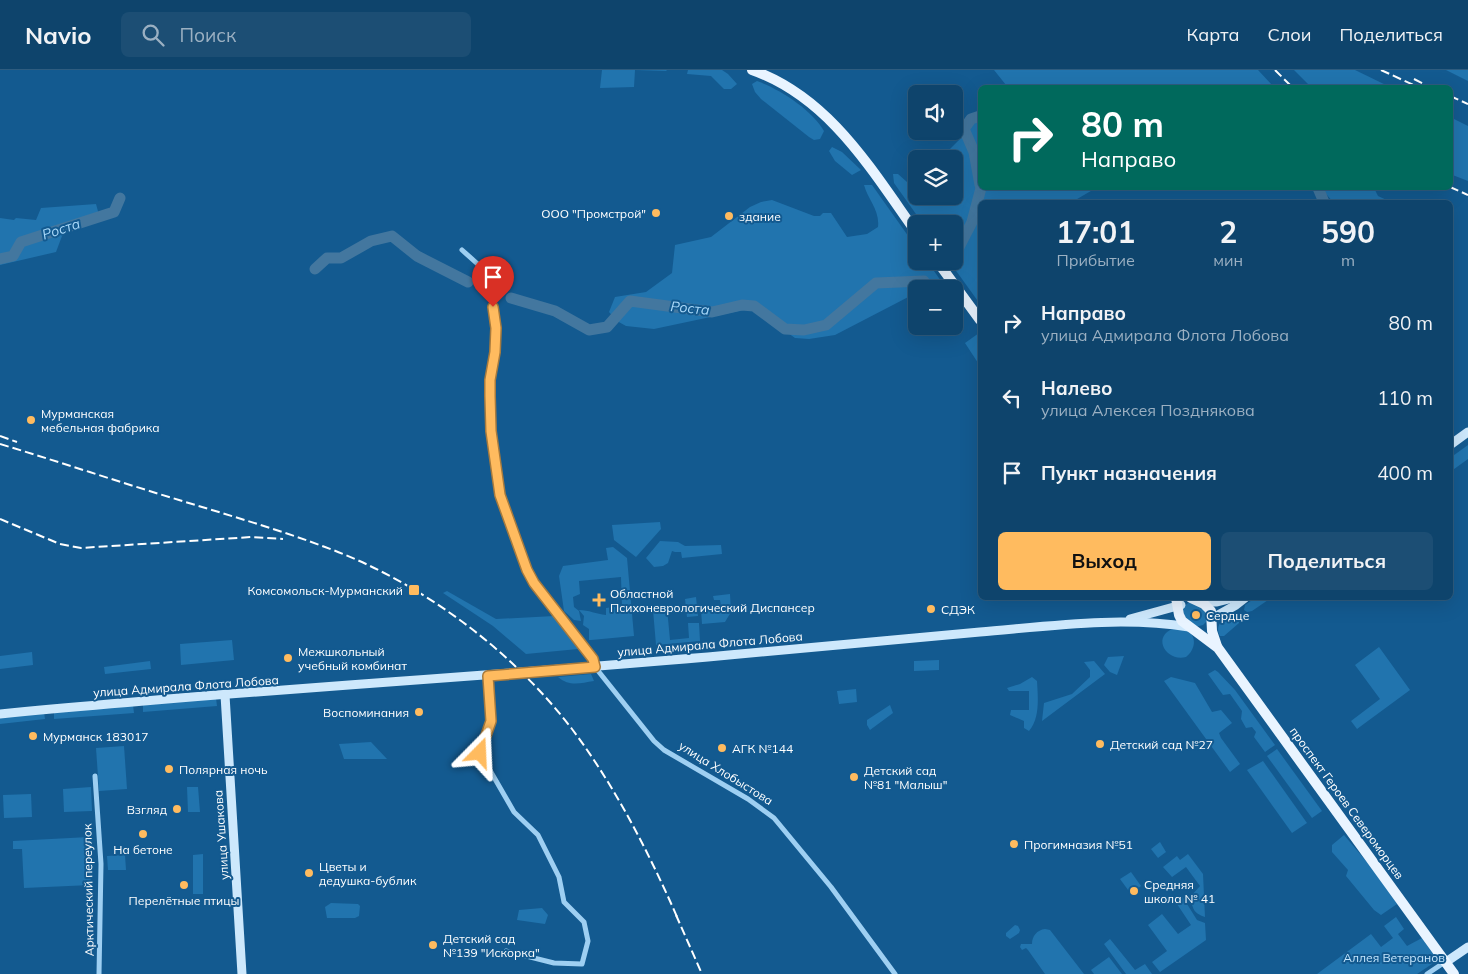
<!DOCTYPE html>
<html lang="ru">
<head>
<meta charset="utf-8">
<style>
	:root { --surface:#0e446c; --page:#1c4e74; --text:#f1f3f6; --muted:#9bb0c2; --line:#2e5c7f; --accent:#ffbb5f }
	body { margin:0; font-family:Mulish,sans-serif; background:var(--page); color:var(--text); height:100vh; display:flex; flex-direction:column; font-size:19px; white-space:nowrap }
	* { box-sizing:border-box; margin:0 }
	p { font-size:16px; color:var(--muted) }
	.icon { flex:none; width:28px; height:28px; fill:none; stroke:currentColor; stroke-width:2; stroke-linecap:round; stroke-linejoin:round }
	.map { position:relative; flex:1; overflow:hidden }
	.side { position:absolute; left:978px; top:130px; width:475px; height:400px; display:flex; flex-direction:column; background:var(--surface); border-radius:8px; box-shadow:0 5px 20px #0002,0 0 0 1px var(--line) }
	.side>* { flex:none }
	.banner { position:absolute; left:978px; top:15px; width:475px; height:105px; border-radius:8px; box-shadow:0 5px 20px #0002,0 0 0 1px var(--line); background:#00695c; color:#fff; overflow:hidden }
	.tools { position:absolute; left:908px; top:15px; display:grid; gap:10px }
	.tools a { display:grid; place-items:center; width:55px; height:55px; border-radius:8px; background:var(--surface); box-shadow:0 5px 20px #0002,0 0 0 1px var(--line); font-size:25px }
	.pin { position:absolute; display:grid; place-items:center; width:42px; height:42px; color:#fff; margin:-51px -21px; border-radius:50% 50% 50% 0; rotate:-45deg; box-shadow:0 0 5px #0007 }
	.pin .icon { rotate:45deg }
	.me { position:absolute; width:55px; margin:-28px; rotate:21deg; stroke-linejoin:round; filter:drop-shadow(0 0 4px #0008) }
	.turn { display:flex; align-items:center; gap:18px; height:105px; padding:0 20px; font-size:22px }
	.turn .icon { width:65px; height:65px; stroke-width:2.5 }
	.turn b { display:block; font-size:35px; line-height:42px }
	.eta { display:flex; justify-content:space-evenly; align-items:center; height:85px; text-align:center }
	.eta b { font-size:30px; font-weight:700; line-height:35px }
	.button { display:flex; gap:10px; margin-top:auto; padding:10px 20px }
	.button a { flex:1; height:58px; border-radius:8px; background:var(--accent); color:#111; font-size:20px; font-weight:700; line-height:58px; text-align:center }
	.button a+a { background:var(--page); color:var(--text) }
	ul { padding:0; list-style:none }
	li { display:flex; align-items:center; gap:15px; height:75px; padding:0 20px }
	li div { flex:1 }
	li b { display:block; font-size:19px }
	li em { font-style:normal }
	header { display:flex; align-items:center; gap:30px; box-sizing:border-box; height:70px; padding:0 25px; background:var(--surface); border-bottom:1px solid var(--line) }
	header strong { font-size:24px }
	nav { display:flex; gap:28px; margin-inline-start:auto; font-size:18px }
	.search { width:350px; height:45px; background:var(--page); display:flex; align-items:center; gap:12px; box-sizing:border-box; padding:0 18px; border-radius:8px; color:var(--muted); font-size:19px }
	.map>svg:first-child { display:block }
	.green { fill:#2174ae }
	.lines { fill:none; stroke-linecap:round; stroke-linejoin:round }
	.river { stroke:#43779f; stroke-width:11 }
	.street { stroke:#9ecff2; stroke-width:5 }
	.secondary { stroke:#cde8fc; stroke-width:9 }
	.primary { stroke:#e9f4ff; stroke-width:10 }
	.rail { stroke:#fff; stroke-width:2; stroke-dasharray:9 4; stroke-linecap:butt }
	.route-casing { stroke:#a67a3e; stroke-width:12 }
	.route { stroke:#ffbb5f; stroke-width:9 }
	.poi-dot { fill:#ffbb5f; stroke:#135a90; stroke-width:2 }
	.labels { text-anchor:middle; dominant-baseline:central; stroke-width:4; stroke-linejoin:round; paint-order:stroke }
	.poi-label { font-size:12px; fill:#fff; stroke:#135a90; text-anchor:start }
	.street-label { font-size:12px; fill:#fff; stroke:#135a90 }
	.park-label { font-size:12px; fill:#c5e6fd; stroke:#135a90 }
	.water-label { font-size:14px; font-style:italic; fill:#aad9f9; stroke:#135a90 }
</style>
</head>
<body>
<header>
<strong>Navio</strong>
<div class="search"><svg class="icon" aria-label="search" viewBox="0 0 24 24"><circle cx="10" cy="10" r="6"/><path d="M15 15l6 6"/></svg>Поиск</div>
<nav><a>Карта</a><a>Слои</a><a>Поделиться</a></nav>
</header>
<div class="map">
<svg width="1468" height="904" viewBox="0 0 1468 904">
	<rect width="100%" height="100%" fill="#135a90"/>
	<g class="green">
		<path d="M 602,0 L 666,0 L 667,1 L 635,0 L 634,17 L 600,18 Z"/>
		<path d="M 688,0 L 722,0 L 728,4 L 737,14 L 731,19 L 724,19 L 711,6 L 687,4 Z"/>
		<path d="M 994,0 L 1258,0 L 1274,17 L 1006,17 L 1006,15 Z"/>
		<path d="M 1294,0 L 1355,0 L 1390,17 L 1311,17 Z"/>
		<path d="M 1446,0 L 1468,0 L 1468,11 Z"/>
		<path d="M 757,11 C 780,19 812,40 824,61 L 820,69 L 814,70 L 809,67 L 761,29 L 755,22 L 752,14 Z"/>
		<path d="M 1450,47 L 1468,56 L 1468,111 L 1450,104 Z"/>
		<path d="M 980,49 L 980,118 L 1096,118 L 1072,132 L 980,132 L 980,234 L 949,191 L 954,191 L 954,154 L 923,154 L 894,113 L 893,104 L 898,104 L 916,120 L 916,126 L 954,126 L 954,89 L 940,89 L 962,67 L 972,54 Z"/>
		<path d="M 832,77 L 842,82 L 861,100 L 852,105 L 835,91 L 829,81 Z"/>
		<path d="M 864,115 L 872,115 L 916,177 L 916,191 L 927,191 L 941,211 L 925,219 L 916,219 L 916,223 L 835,265 L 809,269 L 795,268 L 753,238 L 654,259 L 626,256 L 617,251 L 609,242 L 615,227 L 646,222 L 672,203 L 675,175 L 711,167 L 750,137 L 761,132 L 772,130 L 814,146 L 820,146 L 823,143 L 831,143 L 847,167 L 867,164 L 878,157 C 880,140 868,130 864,115 Z"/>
		<path d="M 1321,118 L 1374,118 L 1378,126 L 1391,132 L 1333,132 Z"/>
		<path d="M 96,134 L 99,145 L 62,166 L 56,182 L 0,195 L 0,148 L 14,150 L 16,148 L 36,150 L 41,138 Z"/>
		<path d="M 979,263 L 980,264 L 980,296 L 965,273 Z"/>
		<path d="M 1468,375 L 1468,389 L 1450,402 L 1450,388 Z"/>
		<path d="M 660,452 L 661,459 L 636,487 L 614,470 L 612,455 Z"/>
		<path d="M 660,471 L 678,472 L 685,476 L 721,475 L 722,484 L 682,488 L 681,482 L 675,482 L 672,481 L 668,493 L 663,496 L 654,497 L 646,488 Z"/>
		<path d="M 613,477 L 627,488 L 634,566 L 591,570 L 589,570 L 589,559 L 583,555 L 584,546 L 579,540 C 589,540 596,544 606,545 L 606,538 L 622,536 L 621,507 L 579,511 L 580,524 L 573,527 L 574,537 L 579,541 L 581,551 L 574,550 L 564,541 L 559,506 L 563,496 L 608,490 L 606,478 Z"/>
		<path d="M 447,521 L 496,549 L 554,546 L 578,579 L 526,584 L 493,556 L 443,523 Z"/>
		<path d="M 730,524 L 731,542 L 725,552 L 702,554 L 701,539 L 713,538 L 714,543 L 722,542 L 720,530 L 714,530 L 713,526 Z"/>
		<path d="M 696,527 L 698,546 L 687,547 L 685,529 Z"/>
		<path d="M 1255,528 L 1271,528 L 1252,541 L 1247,542 L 1244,540 L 1245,535 Z"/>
		<path d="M 1188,533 L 1193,533 L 1207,540 L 1208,550 L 1203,555 L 1195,557 C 1186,551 1175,542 1188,533 Z"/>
		<path d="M 667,538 L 670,570 L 689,568 L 688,553 L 699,553 L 700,571 L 656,575 L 653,540 Z"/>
		<path d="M 1233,543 L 1239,545 L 1239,553 L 1224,566 L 1220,566 C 1214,554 1224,549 1233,543 Z"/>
		<path d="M 1173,559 C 1177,559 1182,559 1186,560 C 1198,566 1195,580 1186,587 C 1165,592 1152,566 1173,559 Z"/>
		<path d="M 232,570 L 234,590 L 181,595 L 180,574 Z"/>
		<path d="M 1379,577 L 1410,620 L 1357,659 L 1351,651 L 1380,629 L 1355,595 Z"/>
		<path d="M 32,582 L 33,595 L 0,599 L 0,586 Z"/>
		<path d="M 1124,586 L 1117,605 L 1110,602 L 1104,595 L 1108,587 Z"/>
		<path d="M 939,590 L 939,600 L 914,601 L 914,591 Z"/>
		<path d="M 150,591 L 151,599 L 105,604 L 104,597 Z"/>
		<path d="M 1094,591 L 1105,604 L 1042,651 L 1044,633 L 1072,624 L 1090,607 L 1090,600 L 1084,592 Z"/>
		<path d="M 1215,600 L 1218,602 L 1235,620 L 1275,675 L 1265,682 L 1254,667 L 1256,662 L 1252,657 L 1246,658 L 1241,649 L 1242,641 L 1230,624 L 1223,625 L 1208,604 Z"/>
		<path d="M 591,604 L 594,611 C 580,613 570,617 558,607 Z"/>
		<path d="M 1032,607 L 1037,611 C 1038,628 1040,648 1029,661 L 1024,658 L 1024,651 L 1010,645 L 1011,640 L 1029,640 L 1029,621 L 1009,621 L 1007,618 L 1020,614 Z"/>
		<path d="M 1171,607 L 1195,613 L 1212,642 L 1221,640 L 1232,653 L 1219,663 L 1221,668 L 1240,694 L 1230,702 L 1164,611 Z"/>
		<path d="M 856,619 L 857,632 L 839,634 L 837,621 Z"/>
		<path d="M 216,628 L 217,636 L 143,642 L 143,634 Z"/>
		<path d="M 133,635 L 134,643 L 54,649 L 54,641 Z"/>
		<path d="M 890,635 L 893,643 L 870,660 L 867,655 L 867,650 Z"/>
		<path d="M 44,642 L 45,649 L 0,654 L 0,646 Z"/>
		<path d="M 371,672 L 387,689 L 344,689 L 339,674 Z"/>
		<path d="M 124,676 L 127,719 L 99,721 L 96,678 Z"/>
		<path d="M 1277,679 L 1322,741 L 1312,748 L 1267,686 Z"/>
		<path d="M 1263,691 L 1307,753 L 1292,763 L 1247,700 Z"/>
		<path d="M 91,717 L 92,741 L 64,742 L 63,719 Z"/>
		<path d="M 187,717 L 198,717 L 200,742 L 188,742 Z"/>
		<path d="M 31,724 L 32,747 L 4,748 L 3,725 Z"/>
		<path d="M 1344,765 L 1372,798 L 1397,834 L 1381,845 L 1374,840 L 1346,806 L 1348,800 L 1332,782 L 1332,775 Z"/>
		<path d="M 89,767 L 91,815 L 24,818 L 22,779 L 13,779 L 13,771 Z"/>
		<path d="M 1160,772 L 1166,782 L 1158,788 L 1151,779 Z"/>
		<path d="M 203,784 L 203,824 L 193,824 L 193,785 Z"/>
		<path d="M 1188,784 L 1203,804 L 1205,847 C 1193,843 1192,838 1191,826 L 1200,816 L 1186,797 L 1172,807 L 1163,797 L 1177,786 L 1180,790 Z"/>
		<path d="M 125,785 L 126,800 L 108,800 L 107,786 Z"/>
		<path d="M 1131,802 L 1141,816 L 1131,824 L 1120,809 Z"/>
		<path d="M 1182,826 L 1197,850 L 1205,853 L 1206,870 L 1160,902 L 1152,892 L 1167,881 L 1148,855 L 1162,844 L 1178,864 L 1191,855 L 1175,831 Z"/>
		<path d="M 331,833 L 358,834 L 360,836 L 359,846 L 355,848 L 327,848 L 325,837 Z"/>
		<path d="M 542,838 L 548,845 L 545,854 L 517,850 L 519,840 Z"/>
		<path d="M 1396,847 L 1404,859 L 1398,864 L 1407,876 L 1422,868 L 1438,890 L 1417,904 L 1317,904 L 1371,864 L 1381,877 L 1393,868 L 1384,856 Z"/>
		<path d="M 1015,855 L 1018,856 L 1020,860 L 1019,863 L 1010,869 L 1006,866 L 1006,863 Z"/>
		<path d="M 1045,859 L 1050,860 L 1084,904 L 1045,904 L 1028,880 L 1026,878 L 1022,880 L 1020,877 L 1021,874 L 1032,874 C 1032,866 1037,860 1045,859 Z"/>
		<path d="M 1110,869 L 1135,900 L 1145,894 L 1152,904 L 1126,904 L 1104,874 Z"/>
		<path d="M 1109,887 L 1122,904 L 1094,904 L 1091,900 Z"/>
	</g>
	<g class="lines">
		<g class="river">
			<path d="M 980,46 L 971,49 L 964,59 L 974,82 L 980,115"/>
			<path d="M 1318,118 L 1324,132"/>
			<path d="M 956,183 L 972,152 L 981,118"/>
			<path d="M 0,189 L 13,186 L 21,172 L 114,142 L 120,128"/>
			<path d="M 315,199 L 327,188 L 341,188 L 371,171 L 392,166 L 417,186 L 468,212"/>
			<path d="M 511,228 L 555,241 L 589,260 L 607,257 L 630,231 L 712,242 L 742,235 L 754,236 L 785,259 L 804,260 L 826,255 L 876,213 L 924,211"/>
		</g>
		<g class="street">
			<path d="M 462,180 L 481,197 L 489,209 L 495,258 L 495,283 L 490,310 L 490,326 L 491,361 L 500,425 L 527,500 L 534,513 L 593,589 L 595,597 L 654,671 L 664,680 L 748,729 L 774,748 L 831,817 L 895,904"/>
			<path d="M 488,606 L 491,651 L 480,683 L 514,742 L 538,765 L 559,807 L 564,832 L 584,852 L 588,871 L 582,894 L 554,893 L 506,881"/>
			<path d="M 95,706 L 101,794 L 99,904"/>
			<path d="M 1427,904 L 1445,892"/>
		</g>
		<g class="secondary">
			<path d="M 1450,375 L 1468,362"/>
			<path d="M 1201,532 L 1217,532 L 1233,528"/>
			<path d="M 1213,548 L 1236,535 L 1245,528"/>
			<path d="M 1130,549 L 1181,535"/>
			<path d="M 225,625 L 242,904"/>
			<path d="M 0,644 C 243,620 487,607 729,585 C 813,577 897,570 980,562 C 1050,556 1120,546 1189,557"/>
			<path d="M 1446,892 L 1468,877"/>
		</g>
		<g class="primary">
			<path d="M 752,0 C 829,27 871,99 916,162"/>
			<path d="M 937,191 L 980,250"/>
			<path d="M 1176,528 L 1179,545 L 1182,551 L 1218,578 L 1454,904"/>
			<path d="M 1191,528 L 1204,534 L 1211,541 L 1212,561 L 1217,576"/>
		</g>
		<g class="rail">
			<path d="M 1275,0 L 1293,18"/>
			<path d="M 1381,0 L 1420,18"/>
			<path d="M 1414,9 L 1432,18"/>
			<path d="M 1450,26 L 1468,34"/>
			<path d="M 1450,117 L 1468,125"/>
			<path d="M 0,366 L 17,372"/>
			<path d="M 0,374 C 60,392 119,412 179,430 C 228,445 277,459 325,477 C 419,511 511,579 572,659 C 615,716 649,783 678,849"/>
			<path d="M 0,449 L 60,474 L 81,478 L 251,467 L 283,469"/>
			<path d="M 676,845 L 702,904"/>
		</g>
	</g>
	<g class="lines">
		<defs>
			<path id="route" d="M 480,683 L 491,651 L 488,606 L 595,597 L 593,589 L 534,513 L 527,500 L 500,425 L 491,361 L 490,326 L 490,310 L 495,282 L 496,258 L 493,237"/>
		</defs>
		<use href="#route" class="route-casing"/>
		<use href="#route" class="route"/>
	</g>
	<g class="poi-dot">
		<circle cx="656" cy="143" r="5"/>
		<circle cx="729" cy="146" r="5"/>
		<circle cx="31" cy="350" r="5"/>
		<rect x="408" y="514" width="12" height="12" rx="2.5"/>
		<path d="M596.5 522.5h5v5h5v5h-5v5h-5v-5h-5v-5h5z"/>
		<circle cx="931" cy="539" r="5"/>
		<circle cx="1196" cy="545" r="5"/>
		<circle cx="288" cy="588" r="5"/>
		<circle cx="419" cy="642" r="5"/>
		<circle cx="33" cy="666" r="5"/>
		<circle cx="1100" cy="674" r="5"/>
		<circle cx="722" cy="678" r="5"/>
		<circle cx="169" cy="699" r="5"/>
		<circle cx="854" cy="707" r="5"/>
		<circle cx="177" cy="739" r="5"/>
		<circle cx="143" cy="764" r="5"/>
		<circle cx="1014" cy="774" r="5"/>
		<circle cx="309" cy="803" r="5"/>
		<circle cx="184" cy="815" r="5"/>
		<circle cx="1134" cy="821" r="5"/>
		<circle cx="433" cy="875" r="5"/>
	</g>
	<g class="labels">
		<g class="poi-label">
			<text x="646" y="143" text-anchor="end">ООО "Промстрой"</text>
			<text x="739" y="146">здание</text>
			<text x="41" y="343">Мурманская<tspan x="41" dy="14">мебельная фабрика</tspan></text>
			<text x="403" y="520" text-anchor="end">Комсомольск-Мурманский</text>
			<text x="610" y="523">Областной<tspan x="610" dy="14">Психоневрологический Диспансер</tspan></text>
			<text x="941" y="539">СДЭК</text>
			<text x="1206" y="545">Сердце</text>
			<text x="298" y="581">Межшкольный<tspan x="298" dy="14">учебный комбинат</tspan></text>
			<text x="409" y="642" text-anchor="end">Воспоминания</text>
			<text x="43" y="666">Мурманск 183017</text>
			<text x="1110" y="674">Детский сад №27</text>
			<text x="732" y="678">АГК №144</text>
			<text x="179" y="699">Полярная ночь</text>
			<text x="864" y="700">Детский сад<tspan x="864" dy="14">№81 "Малыш"</tspan></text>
			<text x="167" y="739" text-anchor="end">Взгляд</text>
			<text x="1024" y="774">Прогимназия №51</text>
			<text x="143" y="779" text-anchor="middle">На бетоне</text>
			<text x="319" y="796">Цветы и<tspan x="319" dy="14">дедушка-бублик</tspan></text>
			<text x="1144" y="814">Средняя<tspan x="1144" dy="14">школа № 41</tspan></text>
			<text x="184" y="830" text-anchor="middle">Перелётные птицы</text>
			<text x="443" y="868">Детский сад<tspan x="443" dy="14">№139 "Искорка"</tspan></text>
		</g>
		<g class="street-label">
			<text transform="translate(710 574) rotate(-5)">улица Адмирала Флота Лобова</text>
			<text transform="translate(186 616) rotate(-4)">улица Адмирала Флота Лобова</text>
			<text transform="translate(726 703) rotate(32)">улица Хлобыстова</text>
			<text transform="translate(1347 733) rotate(54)">проспект Героев Североморцев</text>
			<text transform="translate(221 765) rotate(-94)">улица Ушакова</text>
			<text transform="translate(88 820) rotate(-91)">Арктический переулок</text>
		</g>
		<g class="park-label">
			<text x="1394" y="887">Аллея Ветеранов</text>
		</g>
		<g class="water-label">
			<text transform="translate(61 159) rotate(-18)">Роста</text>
			<text transform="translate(690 238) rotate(6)">Роста</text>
		</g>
	</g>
</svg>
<div class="tools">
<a><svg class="icon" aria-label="sound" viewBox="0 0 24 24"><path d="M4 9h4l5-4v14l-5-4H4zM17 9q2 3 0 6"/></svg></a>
<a><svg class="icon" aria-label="layers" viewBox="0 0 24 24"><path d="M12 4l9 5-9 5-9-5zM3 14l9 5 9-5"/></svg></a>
<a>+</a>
<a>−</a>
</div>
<div class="pin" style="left:493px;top:237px;background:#d93025"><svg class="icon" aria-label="arrive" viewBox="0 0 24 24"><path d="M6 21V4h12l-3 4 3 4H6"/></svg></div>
<svg class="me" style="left:480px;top:683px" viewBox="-20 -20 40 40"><path d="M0-17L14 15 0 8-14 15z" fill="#ffbb5f" stroke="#fff" stroke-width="4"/></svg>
<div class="banner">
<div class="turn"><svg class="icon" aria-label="right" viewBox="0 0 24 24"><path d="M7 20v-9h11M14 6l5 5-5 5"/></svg><div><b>80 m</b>Направо</div></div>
</div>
<section class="side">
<div class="eta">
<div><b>17:01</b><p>Прибытие</p></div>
<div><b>2</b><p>мин</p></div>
<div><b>590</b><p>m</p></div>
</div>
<ul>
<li><svg class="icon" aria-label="right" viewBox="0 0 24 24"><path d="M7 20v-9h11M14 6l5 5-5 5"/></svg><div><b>Направо</b><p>улица Адмирала Флота Лобова</p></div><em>80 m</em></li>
<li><svg class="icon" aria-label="left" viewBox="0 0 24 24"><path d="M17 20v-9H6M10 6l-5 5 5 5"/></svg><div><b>Налево</b><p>улица Алексея Позднякова</p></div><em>110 m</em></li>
<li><svg class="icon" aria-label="arrive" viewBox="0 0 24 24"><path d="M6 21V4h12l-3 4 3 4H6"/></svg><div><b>Пункт назначения</b></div><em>400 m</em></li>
</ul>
<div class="button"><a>Выход</a><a>Поделиться</a></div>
</section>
</div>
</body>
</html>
